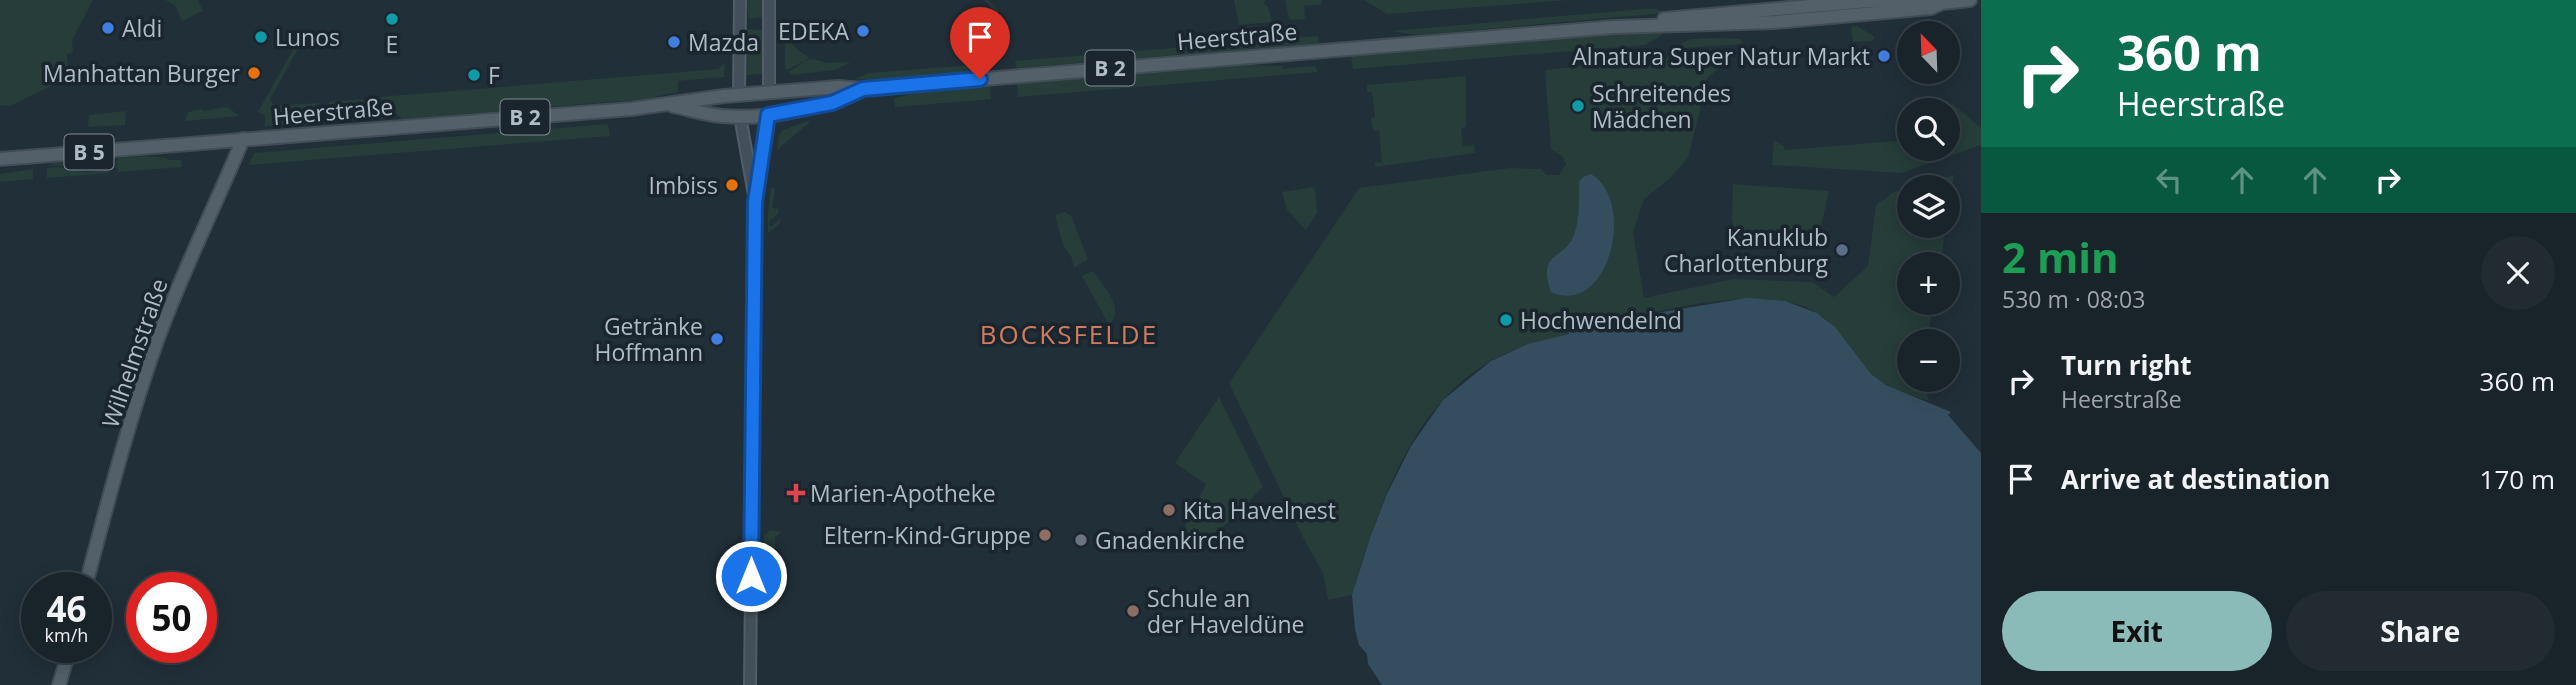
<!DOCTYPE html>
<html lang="en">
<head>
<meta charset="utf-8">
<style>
	:root { --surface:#19232a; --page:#222b32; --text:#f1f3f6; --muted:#9fa4a8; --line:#374047; --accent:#8bbbb9 }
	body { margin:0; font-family:"Open Sans",sans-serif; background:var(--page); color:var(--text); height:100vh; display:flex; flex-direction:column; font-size:26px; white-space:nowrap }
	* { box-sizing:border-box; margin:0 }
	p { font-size:23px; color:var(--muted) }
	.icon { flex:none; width:38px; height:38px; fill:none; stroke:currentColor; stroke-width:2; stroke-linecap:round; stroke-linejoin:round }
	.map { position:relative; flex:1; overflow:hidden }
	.details { display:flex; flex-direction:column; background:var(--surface); width:595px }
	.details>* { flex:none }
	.banner { background:#0b6e4f; color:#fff; overflow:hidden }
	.needle { width:46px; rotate:337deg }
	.fabs { position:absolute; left:1897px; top:21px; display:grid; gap:14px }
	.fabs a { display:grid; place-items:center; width:63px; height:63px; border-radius:50%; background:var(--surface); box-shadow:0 4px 18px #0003,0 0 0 2px var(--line); font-size:35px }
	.speed { position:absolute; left:21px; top:572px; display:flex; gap:14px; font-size:35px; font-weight:700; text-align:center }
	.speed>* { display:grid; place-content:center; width:91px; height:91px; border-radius:50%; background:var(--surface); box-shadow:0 4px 18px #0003,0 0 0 2px var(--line); line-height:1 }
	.speed small { font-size:18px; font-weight:400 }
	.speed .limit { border:10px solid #d22; background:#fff; color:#111 }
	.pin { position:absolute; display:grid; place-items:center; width:60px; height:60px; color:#fff; margin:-72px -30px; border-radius:50% 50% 50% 0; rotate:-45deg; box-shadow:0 0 7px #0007 }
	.pin .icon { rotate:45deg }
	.me { position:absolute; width:77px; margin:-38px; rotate:0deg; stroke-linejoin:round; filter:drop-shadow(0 0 5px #0008) }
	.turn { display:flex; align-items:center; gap:24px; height:147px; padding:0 21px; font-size:32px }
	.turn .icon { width:91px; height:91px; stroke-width:2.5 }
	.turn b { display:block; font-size:49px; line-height:60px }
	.lanes { display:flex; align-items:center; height:66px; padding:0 21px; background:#0003; justify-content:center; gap:35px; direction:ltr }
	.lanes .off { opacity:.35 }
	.round { display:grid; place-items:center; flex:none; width:74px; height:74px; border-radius:37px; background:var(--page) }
	.overview { display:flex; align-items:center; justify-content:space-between; height:119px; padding:0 21px }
	h1 { font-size:42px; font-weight:700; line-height:52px; color:#1e9e55 }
	.cta { display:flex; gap:14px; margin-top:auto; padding:14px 21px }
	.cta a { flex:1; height:80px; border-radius:42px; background:var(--accent); color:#111; font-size:28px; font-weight:700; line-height:80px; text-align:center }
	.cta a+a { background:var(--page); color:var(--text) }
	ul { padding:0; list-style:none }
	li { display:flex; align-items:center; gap:21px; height:98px; padding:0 21px }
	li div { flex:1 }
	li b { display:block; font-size:26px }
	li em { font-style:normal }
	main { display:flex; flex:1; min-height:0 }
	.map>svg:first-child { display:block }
	.green { fill:#263d3a }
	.water { fill:#354e5f }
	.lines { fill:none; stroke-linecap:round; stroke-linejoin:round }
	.secondary-casing { stroke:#525e66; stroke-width:14 }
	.primary-casing { stroke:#414c55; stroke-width:16 }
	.secondary { stroke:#43505c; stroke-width:10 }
	.primary { stroke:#536069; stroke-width:12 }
	.route-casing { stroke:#114b97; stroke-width:18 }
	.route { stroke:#1a73e8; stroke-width:12 }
	.culture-dot { fill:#0f9aa8; stroke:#1a252d; stroke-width:2.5 }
	.shop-dot { fill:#3f7fe0; stroke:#1a252d; stroke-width:2.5 }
	.food-dot { fill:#e8710a; stroke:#1a252d; stroke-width:2.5 }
	.service-dot { fill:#5c6f8a; stroke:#1a252d; stroke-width:2.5 }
	.health-dot { fill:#e0444e; stroke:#1a252d; stroke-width:2.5 }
	.education-dot { fill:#8d6e63; stroke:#1a252d; stroke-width:2.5 }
	.worship-dot { fill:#6b7280; stroke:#1a252d; stroke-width:2.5 }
	.labels { text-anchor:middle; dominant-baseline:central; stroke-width:7; stroke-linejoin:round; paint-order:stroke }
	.shield { fill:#1a252d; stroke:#828e97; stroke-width:2 }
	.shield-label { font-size:21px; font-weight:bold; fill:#afbbc5 }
	.poi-label { font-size:23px; fill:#afbbc5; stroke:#1a252d; text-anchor:start }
	.street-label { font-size:23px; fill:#afbbc5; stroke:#1a252d }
	.quarter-label { font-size:26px; letter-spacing:2px; fill:#d17c5e; stroke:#1a252d }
</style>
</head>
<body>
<main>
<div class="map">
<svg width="1981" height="685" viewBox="0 0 1981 685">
	<rect width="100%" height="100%" fill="#212f38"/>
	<g class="green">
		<path d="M 0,0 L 93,0 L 72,40 L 73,52 L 67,54 L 69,77 L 10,106 L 0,105 Z"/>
		<path d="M 165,0 L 198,0 L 203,11 L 182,21 L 175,5 Z"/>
		<path d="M 747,0 L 763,0 L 762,17 L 751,19 L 748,17 Z"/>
		<path d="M 984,0 L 988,0 L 999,10 L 993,24 L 993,41 L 987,47 L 962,49 L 992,20 L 988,16 L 994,10 Z"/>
		<path d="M 1234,0 L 1266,0 L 1264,3 L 1268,7 L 1272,22 L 1239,25 Z"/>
		<path d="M 1285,0 L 1322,0 L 1321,4 L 1304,6 L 1305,19 L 1289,20 Z"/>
		<path d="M 1364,0 L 1568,0 L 1387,14 Z"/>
		<path d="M 1643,9 L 1656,9 L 1665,13 L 1419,35 L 1390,31 Z"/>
		<path d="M 1857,26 L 1875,37 L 1872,41 L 1853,42 L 1851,27 Z"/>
		<path d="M 746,29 L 763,30 L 764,74 L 745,75 Z"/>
		<path d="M 1658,30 L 1662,32 L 1661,36 L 1645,45 L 1353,69 L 1351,56 Z"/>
		<path d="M 785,35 L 798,50 L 810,58 L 787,70 L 785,68 Z"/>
		<path d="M 1318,36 L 1319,43 L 1016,68 L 1015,61 Z"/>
		<path d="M 1718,38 L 1741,39 L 1742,44 L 1672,49 L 1690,39 Z"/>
		<path d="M 295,46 L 299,47 L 270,99 L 274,106 L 318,103 L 313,119 L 306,123 L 265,126 L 265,116 L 258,112 Z"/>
		<path d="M 1737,54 L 1708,77 L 1688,158 L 1668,180 L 1644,199 L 1633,232 L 1644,298 L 1733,279 L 1812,282 L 1834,297 L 1868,266 L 1876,205 L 1895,191 L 1909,189 L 1909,226 L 1946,226 L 1940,264 L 1909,264 L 1909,303 L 1934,303 L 1927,341 L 1909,341 L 1909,380 L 1928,380 L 1926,391 L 1929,401 C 1910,394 1886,388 1871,374 C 1852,355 1842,330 1819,314 C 1765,277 1631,319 1569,332 L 1569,334 C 1544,341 1519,346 1494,359 C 1410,405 1378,509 1352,595 L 1328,600 L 1323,573 L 1304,539 L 1229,383 L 1359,188 L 1510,168 L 1541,169 L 1547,175 L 1559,175 L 1566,164 L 1563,157 L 1551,149 L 1545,70 L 1662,57 L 1670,59 Z"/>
		<path d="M 813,59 L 828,63 L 851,62 L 835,70 L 792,75 L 789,72 L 805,61 Z"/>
		<path d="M 725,62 L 724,77 L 678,81 L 678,92 L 646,99 L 402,119 L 379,97 L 718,69 Z"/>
		<path d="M 987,64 L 988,71 L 868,80 L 855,79 L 868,73 Z"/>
		<path d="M 1252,65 L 1282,66 L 1283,69 L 1315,66 L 1318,72 L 1018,97 L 1017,84 Z"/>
		<path d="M 1466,76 L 1466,127 L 1461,128 L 1463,146 L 1474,145 L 1475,153 L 1375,167 L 1375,163 L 1382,162 L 1379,131 L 1373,131 L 1371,118 L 1375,117 L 1372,92 L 1367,92 L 1367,85 Z"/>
		<path d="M 990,86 L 991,99 L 895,107 L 894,98 L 921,92 Z"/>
		<path d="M 362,99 L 382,115 L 382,119 L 323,121 L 329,102 Z"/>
		<path d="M 1952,103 L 1981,128 L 1981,145 L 1902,173 L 1772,165 L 1774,140 L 1784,146 L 1784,150 L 1909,140 L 1909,149 L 1948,149 L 1948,132 L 1954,123 Z"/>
		<path d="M 227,107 L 240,116 L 185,121 L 188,112 L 202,109 L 203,111 Z"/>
		<path d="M 126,111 L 125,125 L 88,127 L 89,115 Z"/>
		<path d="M 812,120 L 777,150 L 779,135 L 782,130 Z"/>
		<path d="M 608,124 L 610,136 L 249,165 L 254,153 Z"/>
		<path d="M 147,156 L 167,158 L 168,160 L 181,160 L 182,167 L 118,172 L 116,162 L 119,158 Z"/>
		<path d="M 102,159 L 106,168 C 87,169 68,165 48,166 L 54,163 Z"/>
		<path d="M 59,167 L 85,172 L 107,170 L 109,173 L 47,178 L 47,168 Z"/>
		<path d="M 33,169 L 33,179 L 0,182 L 0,174 Z"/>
		<path d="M 1954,175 L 1948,213 L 1948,187 L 1914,187 Z"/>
		<path d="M 1733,184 L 1829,191 L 1816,249 L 1737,245 L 1732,219 Z"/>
		<path d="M 771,187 L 775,188 L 772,208 L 779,209 L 777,215 L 769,221 L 769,225 L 771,227 L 780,219 L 780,223 L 768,233 L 768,213 Z"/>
		<path d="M 1315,187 L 1317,213 L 1306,230 L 1287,210 L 1282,192 Z"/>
		<path d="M 1065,212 L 1071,216 L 1088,259 L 1074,268 L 1071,256 L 1063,245 L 1055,215 Z"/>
		<path d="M 1090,272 L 1094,272 C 1104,288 1126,309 1109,325 L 1082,276 Z"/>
		<path d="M 1219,397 L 1263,487 L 1218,532 L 1199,547 L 1181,535 L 1206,484 L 1175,463 Z"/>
		<path d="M 770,530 L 782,532 L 775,537 L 775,556 L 764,556 L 764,535 Z"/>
	</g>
	<g class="water">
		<path d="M 1591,174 C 1637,201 1609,318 1551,292 C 1536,249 1566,262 1575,232 C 1580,216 1579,198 1579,182 L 1583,177 Z"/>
		<path d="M 1747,298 L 1785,301 L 1817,313 L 1835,327 L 1871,374 L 1886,385 L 1951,412 L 1948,415 L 1981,453 L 1981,685 L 1382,685 L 1368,664 L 1367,654 L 1359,645 L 1355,629 L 1352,595 L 1370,538 L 1386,496 L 1411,446 L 1443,400 L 1491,361 L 1528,344 L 1569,334 L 1569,332 L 1662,312 Z"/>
	</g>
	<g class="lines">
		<defs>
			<g id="secondary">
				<path d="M 769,0 L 769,93"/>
				<path d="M 739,95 L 740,0"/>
				<path d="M 740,116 L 754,195"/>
				<path d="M 750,685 L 755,202 L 768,115"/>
			</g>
			<g id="primary">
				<path d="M 1664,19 L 1868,1 L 1926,0 L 1939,3"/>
				<path d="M 673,106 C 689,109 706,115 722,116 C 769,120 817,109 860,90"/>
				<path d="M 0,159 L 631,109 L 724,96 L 839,87 L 863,89 L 1614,27 L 1775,22 L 1931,8 L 1942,3 L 1970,0"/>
				<path d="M 85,588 C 107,505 128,422 157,341 C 182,272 215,207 243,139"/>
				<path d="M 59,685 L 70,648"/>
			</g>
		</defs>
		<use href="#secondary" class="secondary-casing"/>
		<use href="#primary" class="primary-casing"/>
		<use href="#secondary" class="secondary"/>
		<use href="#primary" class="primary"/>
	</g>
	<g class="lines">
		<defs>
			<path id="route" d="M 751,576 L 755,202 L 768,115 L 832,103 L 863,89 L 980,79"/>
		</defs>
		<use href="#route" class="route-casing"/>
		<use href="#route" class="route"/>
	</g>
	<g class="culture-dot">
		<circle cx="392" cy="19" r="7"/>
		<circle cx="261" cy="37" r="7"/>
		<circle cx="474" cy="75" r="7"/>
		<circle cx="1578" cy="106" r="7"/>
		<circle cx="1506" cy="320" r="7"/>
	</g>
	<g class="shop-dot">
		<circle cx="108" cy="28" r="7"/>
		<circle cx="863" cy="31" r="7"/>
		<circle cx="674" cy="42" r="7"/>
		<circle cx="1884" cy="56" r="7"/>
		<circle cx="717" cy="339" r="7"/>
	</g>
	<g class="food-dot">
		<circle cx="254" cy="73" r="7"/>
		<circle cx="732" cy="185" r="7"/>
	</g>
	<circle class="service-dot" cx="1842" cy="250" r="7"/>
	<path class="health-dot" d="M792.5 482.5h7v7h7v7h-7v7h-7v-7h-7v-7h7z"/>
	<g class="education-dot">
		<circle cx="1169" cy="510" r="7"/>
		<circle cx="1045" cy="535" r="7"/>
		<circle cx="1133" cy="611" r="7"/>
	</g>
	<circle class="worship-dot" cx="1081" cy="540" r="7"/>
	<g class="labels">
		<g class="shield">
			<rect x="1085.5" y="50.5" width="49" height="35" rx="5"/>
			<rect x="500.5" y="99.5" width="49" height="35" rx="5"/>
			<rect x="64.5" y="134.5" width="49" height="35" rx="5"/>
		</g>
		<g class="shield-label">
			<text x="1110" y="68">B 2</text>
			<text x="525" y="117">B 2</text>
			<text x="89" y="152">B 5</text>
		</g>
		<g class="poi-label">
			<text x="122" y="28">Aldi</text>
			<text x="849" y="31" text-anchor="end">EDEKA</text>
			<text x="275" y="37">Lunos</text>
			<text x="688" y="42">Mazda</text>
			<text x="392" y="44" text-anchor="middle">E</text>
			<text x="1870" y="56" text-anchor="end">Alnatura Super Natur Markt</text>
			<text x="240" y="73" text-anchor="end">Manhattan Burger</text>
			<text x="488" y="75">F</text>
			<text x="1592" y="93">Schreitendes<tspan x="1592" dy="26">Mädchen</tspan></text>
			<text x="718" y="185" text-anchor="end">Imbiss</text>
			<text x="1828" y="237" text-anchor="end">Kanuklub<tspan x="1828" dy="26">Charlottenburg</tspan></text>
			<text x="1520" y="320">Hochwendelnd</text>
			<text x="703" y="326" text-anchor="end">Getränke<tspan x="703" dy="26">Hoffmann</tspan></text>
			<text x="810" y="493">Marien-Apotheke</text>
			<text x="1183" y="510">Kita Havelnest</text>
			<text x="1031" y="535" text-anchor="end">Eltern-Kind-Gruppe</text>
			<text x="1095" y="540">Gnadenkirche</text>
			<text x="1147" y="598">Schule an<tspan x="1147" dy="26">der Haveldüne</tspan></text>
		</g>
		<g class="street-label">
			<text transform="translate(1237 36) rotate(-5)">Heerstraße</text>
			<text transform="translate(333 111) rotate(-5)">Heerstraße</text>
			<text transform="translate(134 353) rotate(-71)">Wilhelmstraße</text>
		</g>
		<g class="quarter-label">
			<text x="1069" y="334">BOCKSFELDE</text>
		</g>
	</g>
</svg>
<div class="fabs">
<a><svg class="needle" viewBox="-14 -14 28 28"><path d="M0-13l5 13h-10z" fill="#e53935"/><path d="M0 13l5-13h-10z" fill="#9fa4a8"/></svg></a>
<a><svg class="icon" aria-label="search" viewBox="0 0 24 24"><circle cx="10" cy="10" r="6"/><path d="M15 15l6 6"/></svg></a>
<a><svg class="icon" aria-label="layers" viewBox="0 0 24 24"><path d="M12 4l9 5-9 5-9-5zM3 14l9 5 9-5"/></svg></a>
<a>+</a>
<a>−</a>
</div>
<div class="speed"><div>46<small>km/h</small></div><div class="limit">50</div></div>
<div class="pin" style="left:980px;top:79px;background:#d93025"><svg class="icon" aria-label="arrive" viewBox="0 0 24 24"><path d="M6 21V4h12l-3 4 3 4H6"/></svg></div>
<svg class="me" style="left:751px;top:576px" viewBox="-20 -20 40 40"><circle r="17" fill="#1a73e8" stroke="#fff" stroke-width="3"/><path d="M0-11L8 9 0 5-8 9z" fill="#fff"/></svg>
</div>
<section class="details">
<div class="banner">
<div class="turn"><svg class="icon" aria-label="right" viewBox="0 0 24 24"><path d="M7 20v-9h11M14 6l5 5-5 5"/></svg><div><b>360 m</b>Heerstraße</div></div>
<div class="lanes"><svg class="icon off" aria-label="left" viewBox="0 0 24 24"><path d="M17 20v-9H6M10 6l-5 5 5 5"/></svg><svg class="icon off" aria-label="ahead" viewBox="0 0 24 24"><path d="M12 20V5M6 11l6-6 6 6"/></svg><svg class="icon off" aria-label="ahead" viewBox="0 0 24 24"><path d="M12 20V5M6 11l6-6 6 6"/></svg><svg class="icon" aria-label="right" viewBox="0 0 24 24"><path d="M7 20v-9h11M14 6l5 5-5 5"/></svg></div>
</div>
<div class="overview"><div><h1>2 min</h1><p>530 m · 08:03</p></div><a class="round"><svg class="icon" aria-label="close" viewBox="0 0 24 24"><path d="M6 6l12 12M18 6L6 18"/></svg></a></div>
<ul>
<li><svg class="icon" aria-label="right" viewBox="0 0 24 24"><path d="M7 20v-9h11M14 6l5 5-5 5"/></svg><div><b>Turn right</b><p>Heerstraße</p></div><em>360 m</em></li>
<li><svg class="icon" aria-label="arrive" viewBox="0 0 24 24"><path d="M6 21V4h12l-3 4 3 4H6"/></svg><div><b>Arrive at destination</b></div><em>170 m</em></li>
</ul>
<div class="cta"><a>Exit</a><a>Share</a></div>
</section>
</main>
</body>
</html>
